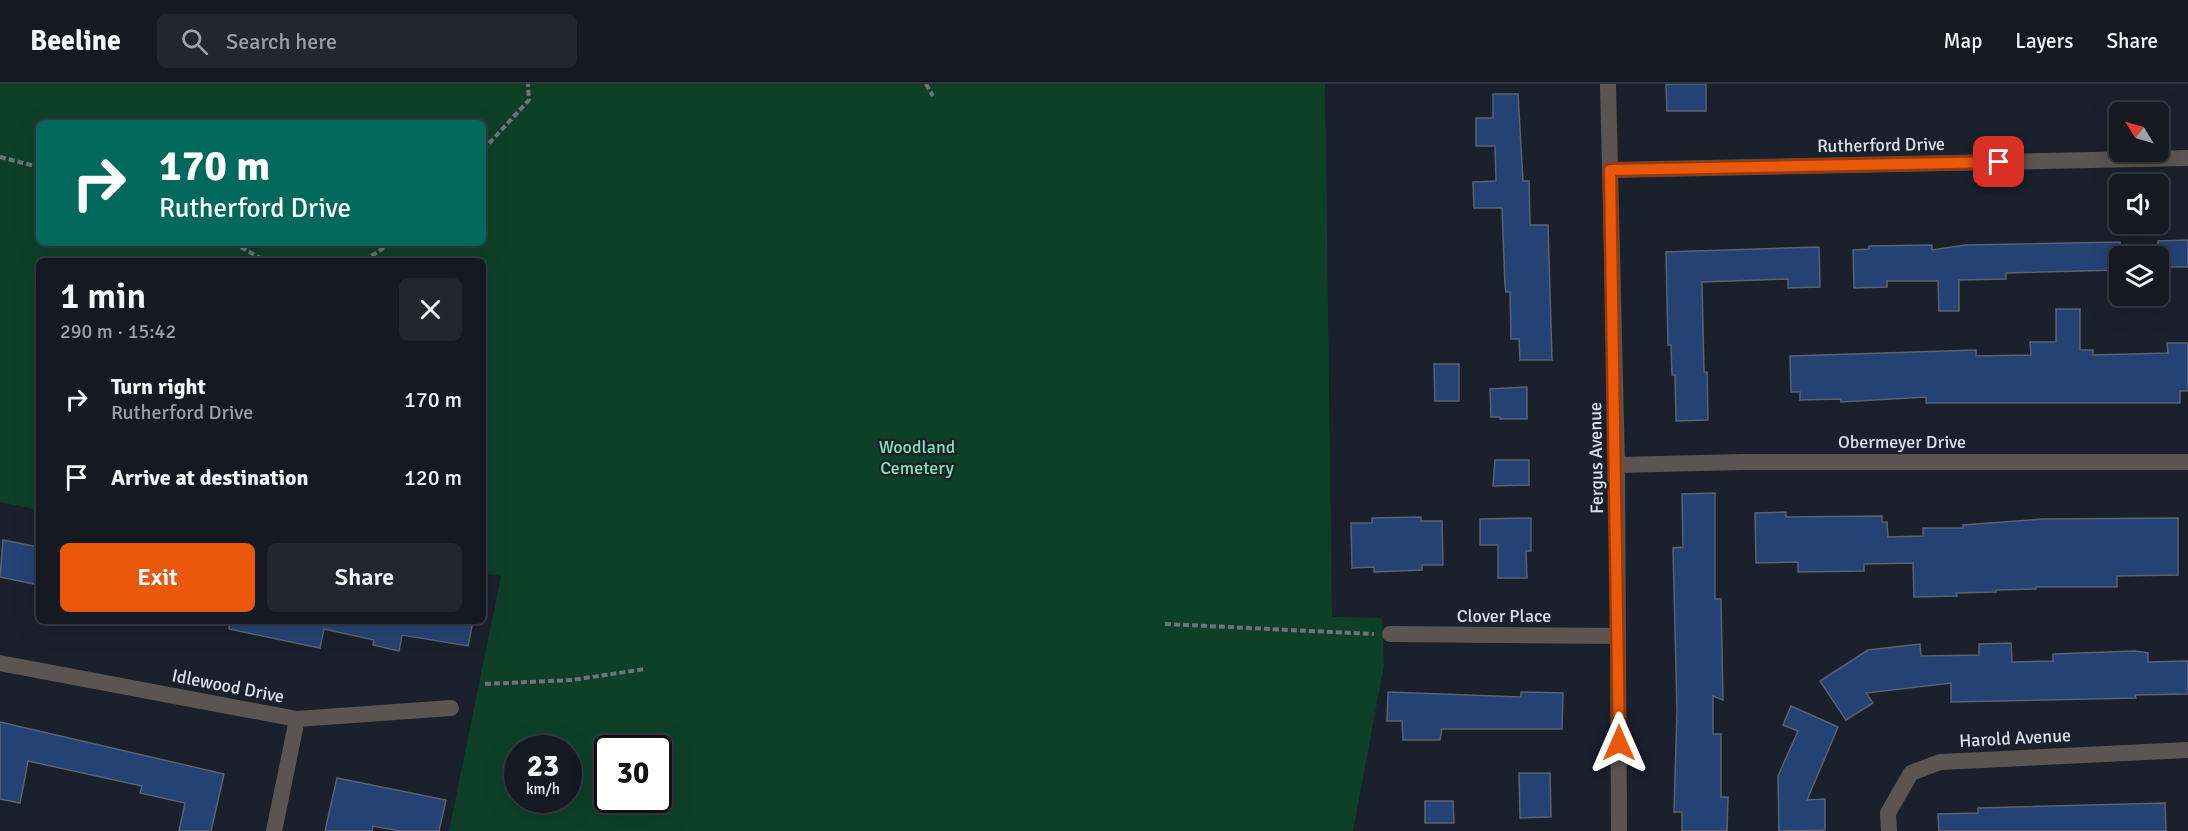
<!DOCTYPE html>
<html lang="en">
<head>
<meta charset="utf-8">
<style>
	:root { --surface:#141922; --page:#21262f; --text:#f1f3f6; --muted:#9da0a5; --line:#333840; --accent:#ea580c }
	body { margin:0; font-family:Signika,sans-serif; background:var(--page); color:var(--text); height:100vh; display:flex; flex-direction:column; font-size:22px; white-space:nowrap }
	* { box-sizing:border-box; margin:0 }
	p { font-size:20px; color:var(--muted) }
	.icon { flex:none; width:33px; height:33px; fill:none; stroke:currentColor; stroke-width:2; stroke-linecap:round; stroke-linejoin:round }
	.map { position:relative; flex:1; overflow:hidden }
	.sheet { position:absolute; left:36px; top:174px; width:450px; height:366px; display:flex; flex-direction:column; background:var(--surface); border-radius:9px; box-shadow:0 6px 24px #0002,0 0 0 2px var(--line) }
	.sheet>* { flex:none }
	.hud { position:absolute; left:36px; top:36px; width:450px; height:126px; border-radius:9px; box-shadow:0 6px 24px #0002,0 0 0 2px var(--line); background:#00695c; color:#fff; overflow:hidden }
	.needle { width:39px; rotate:307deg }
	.buttons { position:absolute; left:2109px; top:18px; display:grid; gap:12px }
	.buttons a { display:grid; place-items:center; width:60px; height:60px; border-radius:9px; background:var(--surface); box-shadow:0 6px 24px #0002,0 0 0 2px var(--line); font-size:30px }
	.speed { position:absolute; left:504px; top:651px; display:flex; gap:12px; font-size:30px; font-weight:700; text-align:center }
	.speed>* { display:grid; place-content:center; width:78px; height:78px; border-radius:50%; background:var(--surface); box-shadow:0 6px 24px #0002,0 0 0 2px var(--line); line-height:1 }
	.speed small { font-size:15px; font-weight:400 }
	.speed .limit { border:3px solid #111; border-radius:9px; background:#fff; color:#111 }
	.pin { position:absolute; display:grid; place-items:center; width:51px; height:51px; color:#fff; margin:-26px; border-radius:12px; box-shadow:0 3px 9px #0006 }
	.me { position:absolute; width:66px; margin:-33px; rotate:0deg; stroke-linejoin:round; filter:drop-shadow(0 0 4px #0008) }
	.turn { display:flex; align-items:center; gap:21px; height:126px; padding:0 24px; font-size:27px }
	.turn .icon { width:78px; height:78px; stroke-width:2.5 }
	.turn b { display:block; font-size:42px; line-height:51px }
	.round { display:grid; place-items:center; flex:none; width:63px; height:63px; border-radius:9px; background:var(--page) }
	.overview { display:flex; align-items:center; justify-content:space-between; height:102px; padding:0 24px }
	h1 { font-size:36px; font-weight:600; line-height:45px }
	.button { display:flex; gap:12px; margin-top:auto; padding:12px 24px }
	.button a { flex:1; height:69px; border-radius:9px; background:var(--accent); color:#fff; font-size:24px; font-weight:600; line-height:69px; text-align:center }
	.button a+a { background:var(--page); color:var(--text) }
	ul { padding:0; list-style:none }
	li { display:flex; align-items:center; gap:18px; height:78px; padding:0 24px }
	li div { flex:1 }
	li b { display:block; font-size:22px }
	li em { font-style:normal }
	header { display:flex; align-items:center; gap:36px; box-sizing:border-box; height:84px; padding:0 30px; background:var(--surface); border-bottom:2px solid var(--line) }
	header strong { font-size:28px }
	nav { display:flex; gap:33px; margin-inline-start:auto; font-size:21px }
	.search { width:420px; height:54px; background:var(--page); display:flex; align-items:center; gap:15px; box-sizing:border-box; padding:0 21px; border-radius:9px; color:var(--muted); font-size:22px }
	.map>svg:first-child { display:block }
	.green { fill:#0e4028; fill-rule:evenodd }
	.building { fill:#244273; stroke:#5a6270; stroke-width:1.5 }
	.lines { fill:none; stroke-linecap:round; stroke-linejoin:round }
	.path { stroke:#6d737d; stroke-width:4; stroke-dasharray:6 3; stroke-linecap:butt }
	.minor { stroke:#5b5451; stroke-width:16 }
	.route-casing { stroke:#983908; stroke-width:15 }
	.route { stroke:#ea580c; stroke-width:10 }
	.labels { text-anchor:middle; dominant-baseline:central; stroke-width:5; stroke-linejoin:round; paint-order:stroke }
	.street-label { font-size:18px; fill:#dbe0e8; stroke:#1a212d }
	.park-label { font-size:18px; fill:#80e4ae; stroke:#1a212d }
</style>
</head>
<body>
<header>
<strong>Beeline</strong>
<div class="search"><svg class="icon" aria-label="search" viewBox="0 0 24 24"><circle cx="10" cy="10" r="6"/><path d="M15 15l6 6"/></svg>Search here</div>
<nav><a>Map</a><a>Layers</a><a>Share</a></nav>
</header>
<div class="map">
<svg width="2188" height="747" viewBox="0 0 2188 747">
	<rect width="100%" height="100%" fill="#1a212d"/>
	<path class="green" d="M 0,0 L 1325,0 L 1332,533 L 1382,534 L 1384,581 L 1353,747 L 449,747 L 501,492 L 483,489 L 483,177 L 39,177 L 39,426 L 0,418 ZM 39,39 L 483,39 L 483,159 L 39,159 ZM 518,664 L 568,664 L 568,716 L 518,716 ZM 608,664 L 658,664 L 658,716 L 608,716 Z"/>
	<g class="building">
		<path d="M 1666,0 L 1706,0 L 1706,27 L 1667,27 Z"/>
		<path d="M 1493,10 L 1518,10 L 1523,97 L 1529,97 L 1530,141 L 1548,141 L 1552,276 L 1520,276 L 1519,255 L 1511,255 L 1510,208 L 1506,208 L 1505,202 L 1502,124 L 1474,124 L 1473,98 L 1496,97 L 1495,62 L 1476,62 L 1476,34 L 1493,34 Z"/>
		<path d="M 2188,156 L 2188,183 L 2158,183 L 2158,157 Z"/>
		<path d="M 2120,158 L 2120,186 L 2006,189 L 2006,195 L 1959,196 L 1959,227 L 1939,227 L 1938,197 L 1887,197 L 1887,203 L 1854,204 L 1853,166 L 1869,165 L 1869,162 L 1932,161 L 1932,166 L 1966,161 Z"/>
		<path d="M 1819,163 L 1820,203 L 1788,204 L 1788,195 L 1702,198 L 1704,288 L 1707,288 L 1708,336 L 1676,337 L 1675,291 L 1672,291 L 1671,261 L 1668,261 L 1666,168 Z"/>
		<path d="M 2056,225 L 2080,225 L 2080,266 L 2093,266 L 2093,271 L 2168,269 L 2167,259 L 2188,259 L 2188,307 L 2180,307 L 2180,319 L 1926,319 L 1926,313 L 1841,318 L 1841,315 L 1800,316 L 1800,308 L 1791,308 L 1790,272 L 1976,266 L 1976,272 L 2031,271 L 2030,258 L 2056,258 Z"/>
		<path d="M 1434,280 L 1459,280 L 1459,317 L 1435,317 Z"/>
		<path d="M 1527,303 L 1527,335 L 1500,335 L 1500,333 L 1491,333 L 1490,305 Z"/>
		<path d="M 1495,376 L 1529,376 L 1529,401 L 1493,402 Z"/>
		<path d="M 1715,409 L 1715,515 L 1721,515 L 1723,616 L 1713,612 L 1713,650 L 1721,650 L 1721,713 L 1728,713 L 1727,747 L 1682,747 L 1682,728 L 1674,728 L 1677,627 L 1673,464 L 1683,463 L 1682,410 Z"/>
		<path d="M 1786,428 L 1786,433 L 1882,432 L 1882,438 L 1887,438 L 1888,453 L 1923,452 L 1923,444 L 1963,444 L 1963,441 L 2043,435 L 2178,434 L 2178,491 L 2117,492 L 2117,503 L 2036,503 L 2036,505 L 1996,506 L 1996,508 L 1956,509 L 1957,512 L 1914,513 L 1913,479 L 1864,480 L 1864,487 L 1798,488 L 1798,478 L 1756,479 L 1755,429 Z"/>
		<path d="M 1421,433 L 1421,437 L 1442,437 L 1443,481 L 1422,481 L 1422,486 L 1374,488 L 1374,483 L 1352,484 L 1351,439 L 1372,439 L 1372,434 Z"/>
		<path d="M 1531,434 L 1531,467 L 1526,467 L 1527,494 L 1498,494 L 1498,461 L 1480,461 L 1480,435 Z"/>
		<path d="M 3,456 L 39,463 L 39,501 L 0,493 Z"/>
		<path d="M 230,537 L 473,537 L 468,562 L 402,551 L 399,567 L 373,561 L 374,556 L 324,545 L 320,564 L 229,545 Z"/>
		<path d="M 2011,559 L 2012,578 L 2053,577 L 2053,570 L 2135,567 L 2148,569 L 2148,578 L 2188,577 L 2188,610 L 2135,611 L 2136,614 L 1951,618 L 1951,599 L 1866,609 L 1873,619 L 1846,636 L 1820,597 L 1868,566 L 1920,560 L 1921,572 L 1979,571 L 1979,560 Z"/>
		<path d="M 1388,608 L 1521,613 L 1521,608 L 1563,609 L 1562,645 L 1442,645 L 1440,656 L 1403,656 L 1402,637 L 1387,637 Z"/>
		<path d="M 1791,622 L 1838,643 L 1807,716 L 1825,715 L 1825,746 L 1779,747 L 1778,692 L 1798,647 L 1783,641 Z"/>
		<path d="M 0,638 L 224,690 L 211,747 L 179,747 L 185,719 L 140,709 L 142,702 L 28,677 L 20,719 L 0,715 Z"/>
		<path d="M 1519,689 L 1550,689 L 1551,733 L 1520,734 Z"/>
		<path d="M 337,694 L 446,716 L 439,747 L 400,747 L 373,742 L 372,747 L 325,747 Z"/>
		<path d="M 1425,717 L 1453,717 L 1454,739 L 1425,739 Z"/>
		<path d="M 2165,719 L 2166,747 L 1939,747 L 1938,730 L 1978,729 L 1978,724 Z"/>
	</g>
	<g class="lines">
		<g class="path">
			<path d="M 926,0 L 933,12"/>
			<path d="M 483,66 L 529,16 L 528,0"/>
			<path d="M 0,73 L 39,83"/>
			<path d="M 233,159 L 266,177"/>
			<path d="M 364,177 L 391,159"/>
			<path d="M 1165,540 L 1374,550"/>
			<path d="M 485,600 L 572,596 L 645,585"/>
		</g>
		<g class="minor">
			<path d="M 1608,0 L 1617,381 L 1619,747"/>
			<path d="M 1610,86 L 2188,74"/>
			<path d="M 1617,381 L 1743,378 L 2188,378"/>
			<path d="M 1390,550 L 1618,552"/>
			<path d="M 0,579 L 297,635 L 451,624"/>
			<path d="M 274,747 L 297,635"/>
			<path d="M 1889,747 L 1888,729 L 1911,689 L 1940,678 L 2188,666"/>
		</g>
	</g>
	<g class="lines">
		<defs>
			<path id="route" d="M 1619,659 L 1610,86 L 1999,78"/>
		</defs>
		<use href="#route" class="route-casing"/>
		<use href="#route" class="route"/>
	</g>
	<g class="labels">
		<g class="street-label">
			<text transform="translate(1881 61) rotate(-1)">Rutherford Drive</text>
			<text x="1902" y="358">Obermeyer Drive</text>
			<text transform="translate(1596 374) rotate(-91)">Fergus Avenue</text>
			<text x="1504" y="532">Clover Place</text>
			<text transform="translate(228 602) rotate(11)">Idlewood Drive</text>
			<text transform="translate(2015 654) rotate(-3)">Harold Avenue</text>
		</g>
		<g class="park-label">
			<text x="917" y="363">Woodland<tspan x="917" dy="21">Cemetery</tspan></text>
		</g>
	</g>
</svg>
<div class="buttons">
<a><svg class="needle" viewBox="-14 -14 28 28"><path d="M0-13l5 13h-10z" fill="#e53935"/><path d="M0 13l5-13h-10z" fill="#9da0a5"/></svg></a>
<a><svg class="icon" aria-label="sound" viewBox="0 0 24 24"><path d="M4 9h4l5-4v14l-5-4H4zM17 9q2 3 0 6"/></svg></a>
<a><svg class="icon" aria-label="layers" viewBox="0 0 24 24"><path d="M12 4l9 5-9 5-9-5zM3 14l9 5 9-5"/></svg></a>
</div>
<div class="speed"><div>23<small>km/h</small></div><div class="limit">30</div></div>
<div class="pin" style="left:1999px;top:78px;background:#d93025"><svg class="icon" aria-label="arrive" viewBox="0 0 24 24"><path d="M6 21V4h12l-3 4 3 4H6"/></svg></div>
<svg class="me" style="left:1619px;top:659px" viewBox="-20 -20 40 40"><path d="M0-17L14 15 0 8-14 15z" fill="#ea580c" stroke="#fff" stroke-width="4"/></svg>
<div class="hud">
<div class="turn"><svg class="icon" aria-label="right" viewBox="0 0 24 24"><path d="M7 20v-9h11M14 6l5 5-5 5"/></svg><div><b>170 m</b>Rutherford Drive</div></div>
</div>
<section class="sheet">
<div class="overview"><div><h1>1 min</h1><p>290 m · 15:42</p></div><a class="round"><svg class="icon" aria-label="close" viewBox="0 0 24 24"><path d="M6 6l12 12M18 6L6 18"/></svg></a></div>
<ul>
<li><svg class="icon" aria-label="right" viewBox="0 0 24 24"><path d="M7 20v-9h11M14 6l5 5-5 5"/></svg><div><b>Turn right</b><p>Rutherford Drive</p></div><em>170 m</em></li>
<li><svg class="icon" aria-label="arrive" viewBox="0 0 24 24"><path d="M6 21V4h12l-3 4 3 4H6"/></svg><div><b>Arrive at destination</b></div><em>120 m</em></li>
</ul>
<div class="button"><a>Exit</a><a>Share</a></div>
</section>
</div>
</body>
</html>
